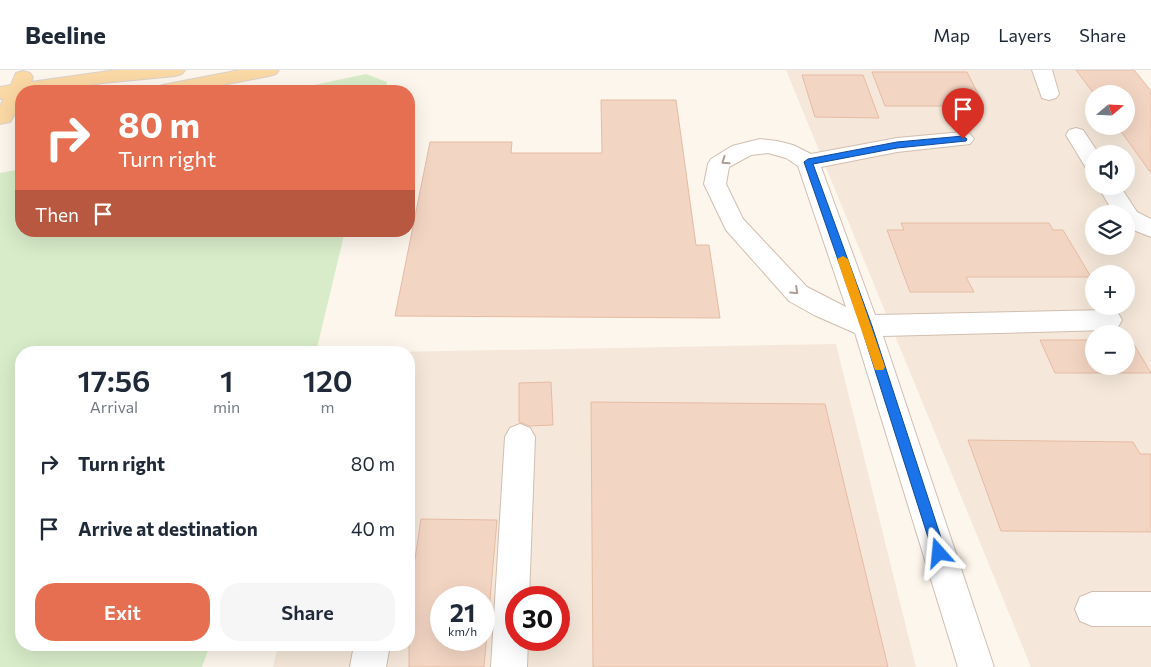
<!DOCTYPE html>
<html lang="en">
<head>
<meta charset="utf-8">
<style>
	:root { --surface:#fff; --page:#f6f6f7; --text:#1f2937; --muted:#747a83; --line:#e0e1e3; --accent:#e76f51 }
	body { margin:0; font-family:Commissioner,sans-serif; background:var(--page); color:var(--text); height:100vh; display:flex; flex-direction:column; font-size:19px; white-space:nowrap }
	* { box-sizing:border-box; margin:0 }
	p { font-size:16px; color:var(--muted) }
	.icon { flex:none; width:28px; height:28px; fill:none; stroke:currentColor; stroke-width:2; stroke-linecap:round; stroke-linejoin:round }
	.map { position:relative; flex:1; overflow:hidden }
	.side { position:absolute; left:15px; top:276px; width:400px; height:305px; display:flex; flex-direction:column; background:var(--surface); border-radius:20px; box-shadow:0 5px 20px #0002 }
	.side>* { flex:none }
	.hud { position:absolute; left:15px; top:15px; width:400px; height:152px; border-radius:20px; box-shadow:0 5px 20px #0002; background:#e76f51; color:#fff; overflow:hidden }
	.needle { width:32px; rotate:71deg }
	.controls { position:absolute; left:1085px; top:15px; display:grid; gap:10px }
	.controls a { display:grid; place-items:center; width:50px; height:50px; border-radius:50%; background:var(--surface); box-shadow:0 5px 20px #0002; font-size:25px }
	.speed { position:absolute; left:430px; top:516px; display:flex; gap:10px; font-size:25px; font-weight:700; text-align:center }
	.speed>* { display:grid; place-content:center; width:65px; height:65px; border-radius:50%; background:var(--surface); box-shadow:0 5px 20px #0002; line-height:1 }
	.speed small { font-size:12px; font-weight:400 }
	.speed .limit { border:8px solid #d22; background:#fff; color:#111 }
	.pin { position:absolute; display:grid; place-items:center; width:42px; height:42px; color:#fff; margin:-51px -21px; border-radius:50% 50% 50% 0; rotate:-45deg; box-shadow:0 0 5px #0007 }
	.pin .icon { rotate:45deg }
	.me { position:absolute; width:55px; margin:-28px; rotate:342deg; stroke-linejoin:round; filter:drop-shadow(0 0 4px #0008) }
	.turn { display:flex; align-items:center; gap:18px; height:105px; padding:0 20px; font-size:22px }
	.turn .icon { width:65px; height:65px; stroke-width:2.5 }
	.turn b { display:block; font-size:35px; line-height:42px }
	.then { display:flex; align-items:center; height:48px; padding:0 20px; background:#0003; gap:10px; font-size:19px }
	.eta { display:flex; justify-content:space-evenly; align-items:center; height:85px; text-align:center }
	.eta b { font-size:30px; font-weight:600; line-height:35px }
	.cta { display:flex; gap:10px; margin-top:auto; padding:10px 20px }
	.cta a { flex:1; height:58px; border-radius:20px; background:var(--accent); color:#fff; font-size:20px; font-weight:600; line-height:58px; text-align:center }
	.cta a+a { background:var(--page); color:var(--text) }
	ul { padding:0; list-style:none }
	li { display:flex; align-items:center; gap:15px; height:65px; padding:0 20px }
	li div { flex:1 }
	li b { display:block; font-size:19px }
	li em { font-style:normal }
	header { display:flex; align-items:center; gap:30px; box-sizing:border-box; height:70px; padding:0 25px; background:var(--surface); border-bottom:1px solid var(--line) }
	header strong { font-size:24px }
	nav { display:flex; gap:28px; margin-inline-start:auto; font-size:18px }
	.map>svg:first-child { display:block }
	.residential { fill:#f5e8da; fill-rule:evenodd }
	.green { fill:#d8ecc9 }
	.building { fill:#f3d5c3; stroke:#e6bba3; fill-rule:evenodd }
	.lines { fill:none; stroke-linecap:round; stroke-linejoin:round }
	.minor-casing { stroke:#d1beb0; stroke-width:2 }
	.major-casing { stroke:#dad1cd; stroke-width:2 }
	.minor { fill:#fff; fill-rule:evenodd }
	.major { fill:#fbd9a5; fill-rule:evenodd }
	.oneway { stroke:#af9d94 }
	.route { fill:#1a73e8; stroke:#114b97 }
	.slow { fill:#f59e0b }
</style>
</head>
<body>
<header>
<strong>Beeline</strong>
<nav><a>Map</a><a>Layers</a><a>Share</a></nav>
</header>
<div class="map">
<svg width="1151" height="597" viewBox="0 0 1151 597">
	<rect width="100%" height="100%" fill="#fdf6ec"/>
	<g class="residential">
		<path d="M 786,0 L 1135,0 L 1151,20 L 1151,597 L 1031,597 ZM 1094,24 L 1126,24 L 1126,56 L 1094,56 ZM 1094,84 L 1126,84 L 1126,116 L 1094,116 ZM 1094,144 L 1126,144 L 1126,176 L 1094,176 ZM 1094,204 L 1126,204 L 1126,236 L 1094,236 ZM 1094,264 L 1126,264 L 1126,296 L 1094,296 Z"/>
		<path d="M 836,274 L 916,597 L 273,597 L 278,575 L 409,575 L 409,282 L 390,282 ZM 441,528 L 484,528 L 484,570 L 441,570 ZM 516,528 L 559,528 L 559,570 L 516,570 Z"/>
	</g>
	<g class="green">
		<path d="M 366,4 L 387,12 L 386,21 L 286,21 Z"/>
		<path d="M 21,99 L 21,161 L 345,161 L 316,282 L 21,282 L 21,575 L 210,575 L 202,597 L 0,597 L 0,103 Z"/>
	</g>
	<g class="building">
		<path d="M 1076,0 L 1134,0 L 1151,21 L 1151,103 L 1117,56 L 1126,56 L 1126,24 L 1094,24 Z"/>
		<path d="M 872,2 L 967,2 L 984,36 L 885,36 Z"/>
		<path d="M 802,5 L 863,5 L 879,48 L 815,47 Z"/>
		<path d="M 601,30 L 676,30 L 696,175 L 709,175 L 720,248 L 395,246 L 430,72 L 512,72 L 511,83 L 602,83 Z"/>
		<path d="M 901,153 L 1049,153 L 1053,160 L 1063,160 L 1091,207 L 966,207 L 974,222 L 910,222 L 887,160 L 904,160 Z"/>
		<path d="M 1040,270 L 1094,270 L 1094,296 L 1126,296 L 1126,271 L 1132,271 L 1151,303 L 1055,303 Z"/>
		<path d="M 551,312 L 553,355 L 530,356 L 519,352 L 519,313 Z"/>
		<path d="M 591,332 L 825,334 L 888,597 L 593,597 Z"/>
		<path d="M 968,370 L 1133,372 L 1140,384 L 1151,384 L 1151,462 L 1001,461 Z"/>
		<path d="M 421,449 L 497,450 L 484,597 L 409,597 L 409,529 ZM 441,528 L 484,528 L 484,570 L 441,570 Z"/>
	</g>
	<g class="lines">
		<defs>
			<g id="minor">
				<path d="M 1032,0 L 1052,0 L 1059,24 L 1056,28 L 1049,30 L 1042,28 Z"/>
				<path d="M 1076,58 L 1083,60 L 1099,84 L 1094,84 L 1094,100 L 1086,98 L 1066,65 L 1069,60 Z"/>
				<path d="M 963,62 L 970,64 L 974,69 L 970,74 L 897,82 L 821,97 L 875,245 L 1109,240 L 1118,243 L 1122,250 L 1118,257 L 1109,260 L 883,266 L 994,597 L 958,597 L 855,263 L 814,245 L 789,231 L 726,160 L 704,114 L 708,94 L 711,89 L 732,76 L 760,69 L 777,71 L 793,75 L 811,84 L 897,68 ZM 768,83 L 786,88 L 798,96 L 846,237 L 807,217 L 743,149 L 726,114 L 729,97 L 751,85 Z"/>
				<path d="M 1098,116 L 1120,116 L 1137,142 L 1151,149 L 1151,167 L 1126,157 L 1126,144 L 1114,144 Z"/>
				<path d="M 520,354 L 530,358 L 535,367 L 529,528 L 516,528 L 516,570 L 528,570 L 527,597 L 491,597 L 505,367 L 510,358 Z"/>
				<path d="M 1092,522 L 1151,522 L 1151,556 L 1092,556 L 1080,551 L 1075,539 L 1080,527 Z"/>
				<path d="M 354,575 L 390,575 L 386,597 L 350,597 Z"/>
			</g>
			<g id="major">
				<path d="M 116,0 L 185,0 L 182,4 L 175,6 L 103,13 L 49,21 L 21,21 C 21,34 17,42 10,52 L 0,54 L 0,36 L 4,28 L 0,29 L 0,17 L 11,15 L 16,3 L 23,1 L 30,3 L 33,7 L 31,12 Z"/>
				<path d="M 240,0 L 279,0 L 276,4 L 269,6 L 191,21 L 153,21 L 156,17 L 163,15 Z"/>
			</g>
		</defs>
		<use href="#minor" class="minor-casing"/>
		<use href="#major" class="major-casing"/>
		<use href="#minor" class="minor"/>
		<use href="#major" class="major"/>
	</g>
	<defs><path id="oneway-chevron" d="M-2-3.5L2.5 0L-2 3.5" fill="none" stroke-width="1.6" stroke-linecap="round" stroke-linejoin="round" transform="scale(1.25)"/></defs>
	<g class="oneway">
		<use href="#oneway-chevron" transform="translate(725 91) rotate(145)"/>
		<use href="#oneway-chevron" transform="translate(795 221) rotate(43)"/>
	</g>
	<path class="route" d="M 963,66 L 967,69 L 966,71 L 897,78 L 813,94 L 872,256 L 946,483 L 944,488 L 939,490 L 935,488 L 933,483 L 861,256 L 804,92 L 808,89 L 897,72 Z"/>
	<path class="slow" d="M 843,186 L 848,189 L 885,297 L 883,300 L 875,300 L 874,297 L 837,189 Z"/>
</svg>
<div class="controls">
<a><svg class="needle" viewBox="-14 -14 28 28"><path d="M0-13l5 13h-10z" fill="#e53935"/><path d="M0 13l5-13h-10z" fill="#747a83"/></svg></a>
<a><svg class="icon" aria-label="sound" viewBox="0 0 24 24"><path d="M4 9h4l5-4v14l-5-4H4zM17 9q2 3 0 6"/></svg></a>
<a><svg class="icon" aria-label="layers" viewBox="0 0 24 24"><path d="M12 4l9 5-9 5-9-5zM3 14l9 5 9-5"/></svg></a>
<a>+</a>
<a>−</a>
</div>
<div class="speed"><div>21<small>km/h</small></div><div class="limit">30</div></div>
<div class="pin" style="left:963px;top:69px;background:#d93025"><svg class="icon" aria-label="arrive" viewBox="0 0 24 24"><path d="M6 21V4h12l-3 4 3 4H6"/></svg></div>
<svg class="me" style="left:939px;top:483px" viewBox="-20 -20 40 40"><path d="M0-17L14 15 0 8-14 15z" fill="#1a73e8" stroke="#fff" stroke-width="4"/></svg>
<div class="hud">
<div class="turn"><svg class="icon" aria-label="right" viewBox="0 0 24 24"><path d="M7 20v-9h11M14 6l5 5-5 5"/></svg><div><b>80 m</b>Turn right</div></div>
<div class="then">Then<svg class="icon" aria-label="arrive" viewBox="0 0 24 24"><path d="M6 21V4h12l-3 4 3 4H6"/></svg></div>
</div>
<section class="side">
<div class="eta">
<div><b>17:56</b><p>Arrival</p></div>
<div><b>1</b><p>min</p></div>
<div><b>120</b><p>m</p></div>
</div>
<ul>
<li><svg class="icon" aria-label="right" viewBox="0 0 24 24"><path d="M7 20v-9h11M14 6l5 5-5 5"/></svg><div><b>Turn right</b></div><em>80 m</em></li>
<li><svg class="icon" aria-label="arrive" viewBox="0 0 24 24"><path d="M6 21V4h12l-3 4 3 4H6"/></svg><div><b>Arrive at destination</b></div><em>40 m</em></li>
</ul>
<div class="cta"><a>Exit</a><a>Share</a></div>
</section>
</div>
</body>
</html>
